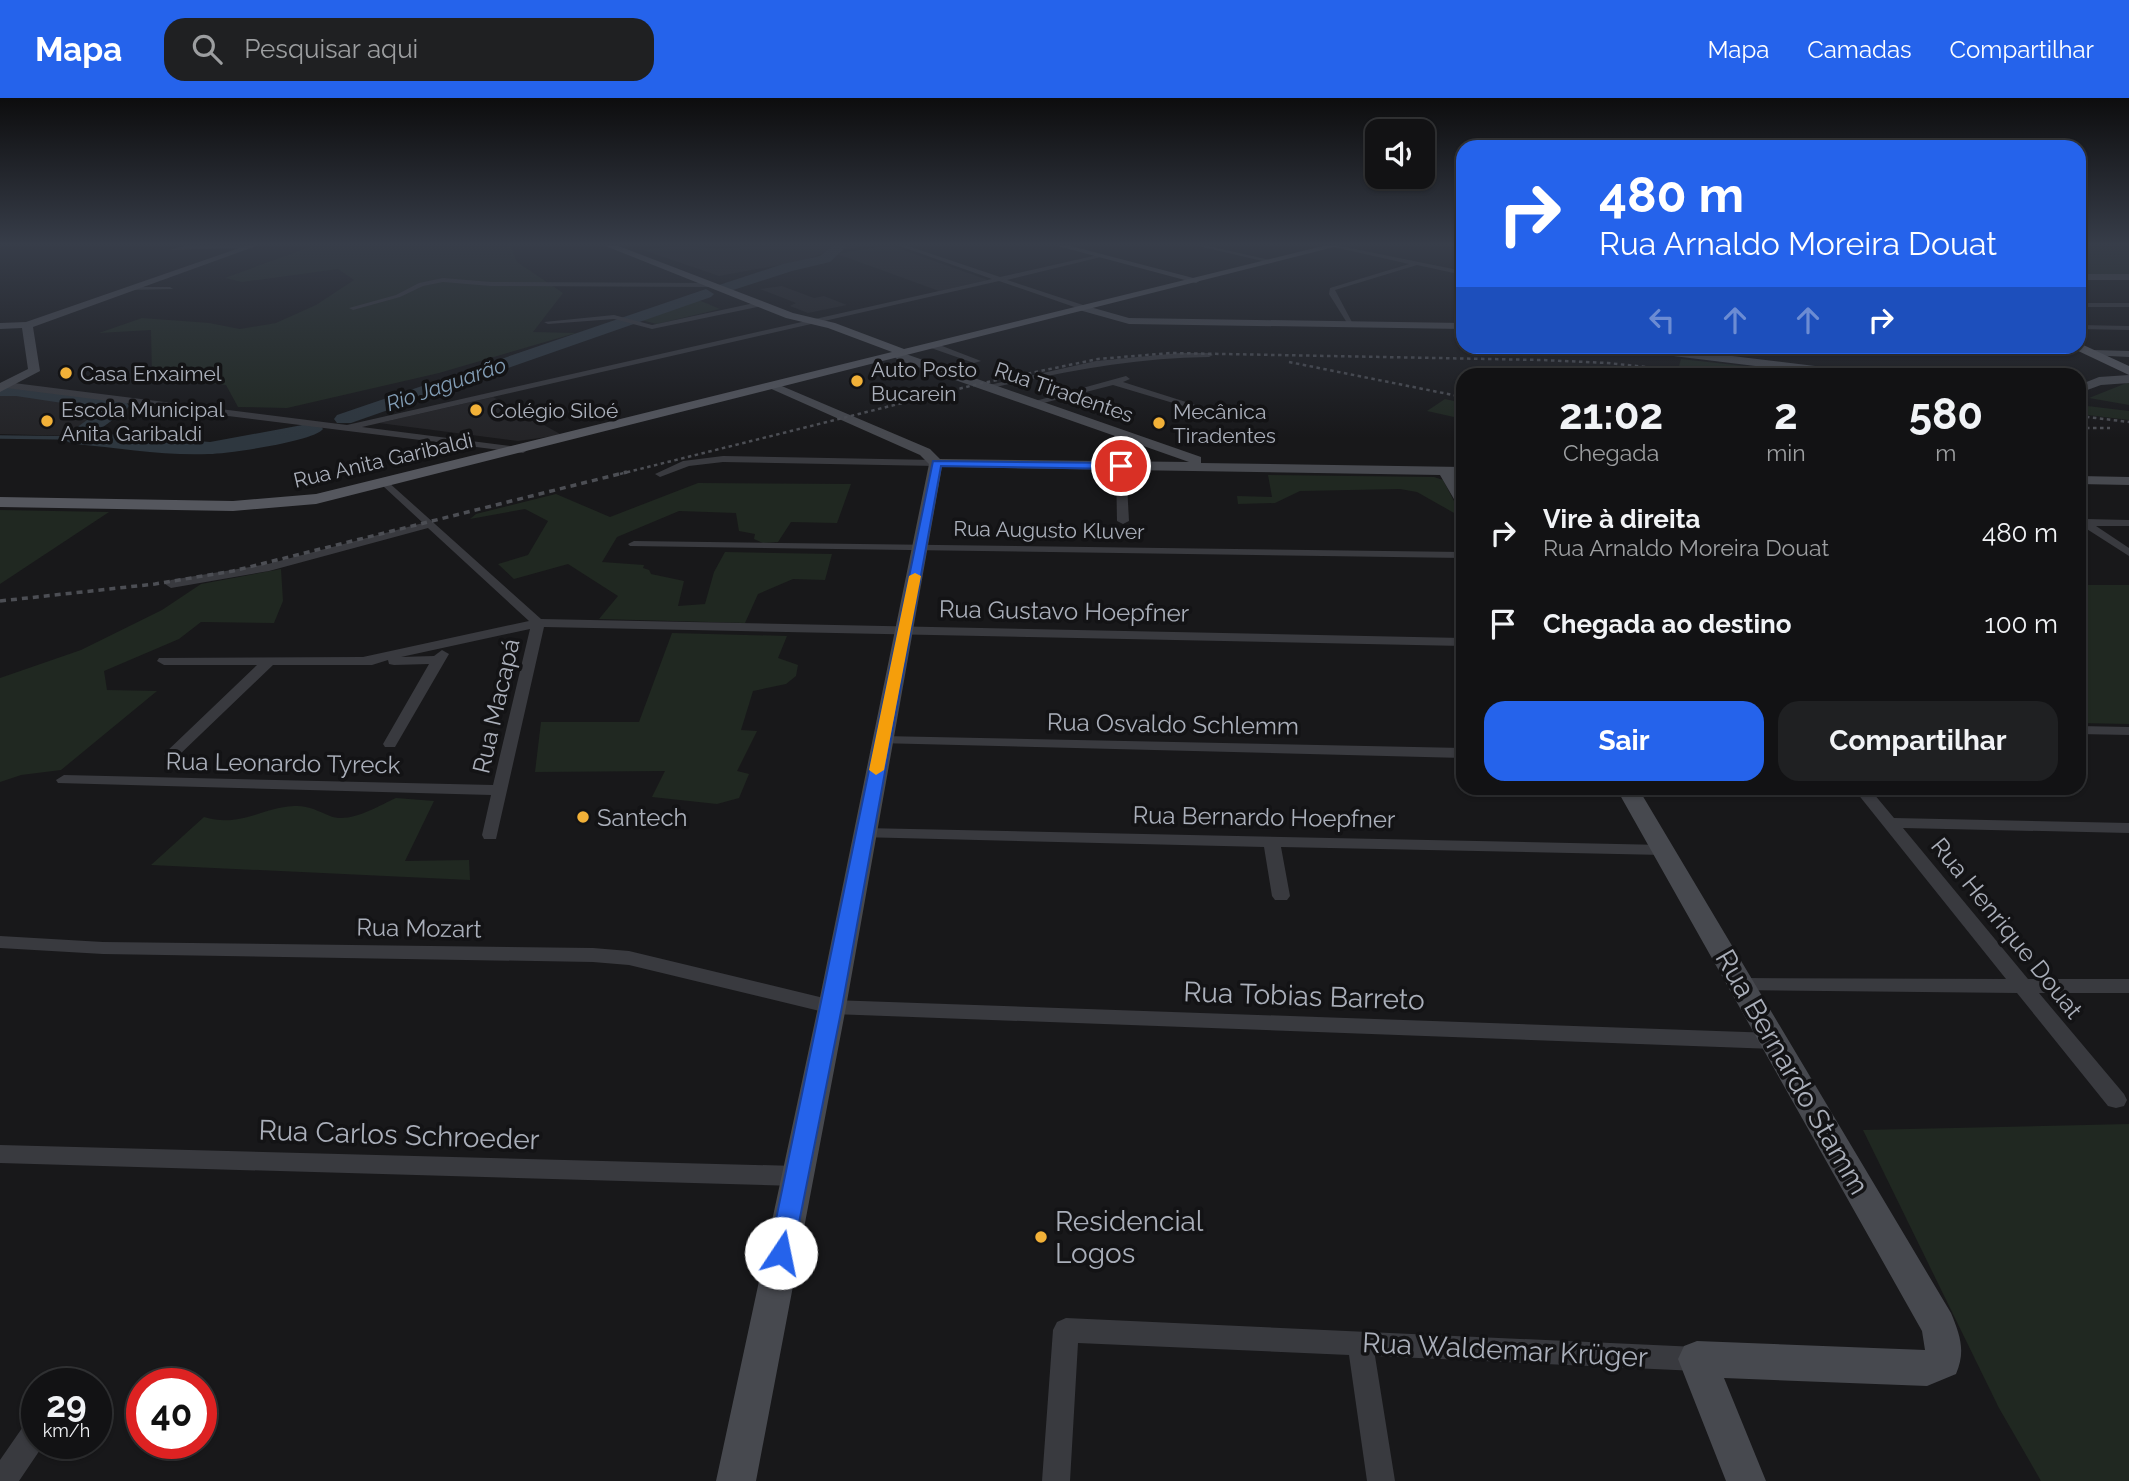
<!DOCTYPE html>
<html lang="pt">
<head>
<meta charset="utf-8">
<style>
	:root { --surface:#121214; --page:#1f2022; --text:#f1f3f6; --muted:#9c9ea0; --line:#313234; --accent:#2563eb }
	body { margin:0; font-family:Raleway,sans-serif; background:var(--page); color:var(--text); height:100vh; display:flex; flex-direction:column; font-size:26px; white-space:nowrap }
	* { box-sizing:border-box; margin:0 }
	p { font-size:23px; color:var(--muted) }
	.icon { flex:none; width:38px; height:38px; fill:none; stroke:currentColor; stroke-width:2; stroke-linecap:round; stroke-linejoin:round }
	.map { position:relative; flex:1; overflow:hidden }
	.details { position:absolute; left:1456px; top:270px; width:630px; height:427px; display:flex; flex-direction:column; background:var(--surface); border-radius:21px; box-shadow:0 2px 5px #0004,0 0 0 2px var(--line) }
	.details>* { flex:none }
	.top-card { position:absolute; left:1456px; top:42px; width:630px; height:214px; border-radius:21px; box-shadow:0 2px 5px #0004,0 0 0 2px var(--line); background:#2563eb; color:#fff; overflow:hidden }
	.fabs { position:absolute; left:1365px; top:21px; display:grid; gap:14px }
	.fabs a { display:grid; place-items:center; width:70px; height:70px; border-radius:14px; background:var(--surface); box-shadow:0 2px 5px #0004,0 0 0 2px var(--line); font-size:35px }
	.speed { position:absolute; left:21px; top:1270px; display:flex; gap:14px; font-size:35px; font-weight:700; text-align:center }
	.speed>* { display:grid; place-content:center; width:91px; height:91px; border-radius:50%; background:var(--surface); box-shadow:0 2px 5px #0004,0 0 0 2px var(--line); line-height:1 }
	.speed small { font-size:18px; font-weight:400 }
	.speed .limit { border:10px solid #d22; background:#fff; color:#111 }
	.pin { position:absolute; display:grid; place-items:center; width:60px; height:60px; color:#fff; margin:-30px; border:4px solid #fff; border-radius:50%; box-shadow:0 2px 7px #0007 }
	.me { position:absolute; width:77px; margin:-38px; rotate:11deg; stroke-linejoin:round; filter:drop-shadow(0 0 5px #0008) }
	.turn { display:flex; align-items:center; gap:24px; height:147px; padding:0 28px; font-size:32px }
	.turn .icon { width:91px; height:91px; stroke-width:2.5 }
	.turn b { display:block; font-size:49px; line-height:60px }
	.lanes { display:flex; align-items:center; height:66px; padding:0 28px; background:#0003; justify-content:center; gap:35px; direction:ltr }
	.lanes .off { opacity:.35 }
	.eta { display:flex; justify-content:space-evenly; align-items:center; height:119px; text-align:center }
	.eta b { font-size:42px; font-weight:700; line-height:49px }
	.cta { display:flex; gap:14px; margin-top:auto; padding:14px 28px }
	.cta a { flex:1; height:80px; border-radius:21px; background:var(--accent); color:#fff; font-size:28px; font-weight:700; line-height:80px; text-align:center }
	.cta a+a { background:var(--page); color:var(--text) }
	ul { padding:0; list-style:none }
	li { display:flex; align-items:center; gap:21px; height:91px; padding:0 28px }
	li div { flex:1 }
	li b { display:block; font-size:26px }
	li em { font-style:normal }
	header { display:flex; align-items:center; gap:42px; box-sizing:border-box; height:98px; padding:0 35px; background:var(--accent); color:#fff }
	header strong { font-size:33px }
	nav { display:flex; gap:38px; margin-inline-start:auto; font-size:24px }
	.search { width:490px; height:63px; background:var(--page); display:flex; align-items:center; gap:18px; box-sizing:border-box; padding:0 24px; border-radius:21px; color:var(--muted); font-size:26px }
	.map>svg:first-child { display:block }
	.built { fill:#242427 }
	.green { fill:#202821 }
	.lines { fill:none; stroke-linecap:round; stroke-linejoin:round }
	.stream { stroke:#2e373f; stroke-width:3.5 }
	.river { fill:#2e373f; fill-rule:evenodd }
	.street { fill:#393a3f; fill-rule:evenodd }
	.secondary { fill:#47494f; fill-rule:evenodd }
	.primary { fill:#55575e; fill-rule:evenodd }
	.rail-far1 { stroke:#4c4e54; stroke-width:2.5; stroke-dasharray:3.5 3.5; stroke-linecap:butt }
	.rail { stroke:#4c4e54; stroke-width:3.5; stroke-dasharray:6 5; stroke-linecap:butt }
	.route { fill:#2563eb; stroke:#184099; stroke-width:2 }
	.slow { fill:#f59e0b }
	.poi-dot { fill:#f2b138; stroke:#131315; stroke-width:2.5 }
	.labels { text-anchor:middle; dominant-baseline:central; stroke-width:7; stroke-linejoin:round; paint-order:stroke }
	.far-poi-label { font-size:21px; fill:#aaafba; stroke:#131315; text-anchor:start }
	.far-water-label { font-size:21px; font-style:italic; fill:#829db5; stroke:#131315 }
	.far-street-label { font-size:21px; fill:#aaafba; stroke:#131315 }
	.street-label { font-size:24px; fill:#aaafba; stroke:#131315 }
	.poi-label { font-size:24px; fill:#aaafba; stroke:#131315; text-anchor:start }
	.near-street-label { font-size:28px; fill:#aaafba; stroke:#131315 }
	.near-poi-label { font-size:28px; fill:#aaafba; stroke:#131315; text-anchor:start }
</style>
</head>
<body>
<header>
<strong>Mapa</strong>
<div class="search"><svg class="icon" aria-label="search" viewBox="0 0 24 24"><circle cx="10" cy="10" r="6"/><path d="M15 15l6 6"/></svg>Pesquisar aqui</div>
<nav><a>Mapa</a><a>Camadas</a><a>Compartilhar</a></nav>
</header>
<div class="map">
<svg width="2129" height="1383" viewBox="0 0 2129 1383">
	<rect width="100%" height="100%" fill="#18181a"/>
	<g class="built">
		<path d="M 682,147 L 715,151 L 772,147 L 878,147 L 829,153 L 802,163 L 719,178 L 643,152 Z"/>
		<path d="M 889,147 L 988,182 L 939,193 L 837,156 Z"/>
		<path d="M 782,188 L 814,200 L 824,198 L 847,207 L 808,215 L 790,208 L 796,205 L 760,191 Z"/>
		<path d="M 11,293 L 112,309 L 73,338 L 0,336 L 0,297 Z"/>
		<path d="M 493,299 L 562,337 L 518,343 L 379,325 Z"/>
	</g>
	<g class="green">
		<path d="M 315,147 L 510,147 L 517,164 L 563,195 L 533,234 L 576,235 L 439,275 L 287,310 L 238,309 L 226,287 L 152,277 L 151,232 L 99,235 L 142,220 L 209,225 L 240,231 L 276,225 L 316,207 L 354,182 L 338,171 L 242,184 L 225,180 Z"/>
		<path d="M 2079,147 L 2115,147 L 2129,151 L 2129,176 L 2079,176 Z"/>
		<path d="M 696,201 L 720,211 L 657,226 L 641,222 Z"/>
		<path d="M 1681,261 L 1817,276 L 1752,276 L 1679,268 Z"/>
		<path d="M 2129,284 L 2129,307 L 2089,300 Z"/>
		<path d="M 1445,301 L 1463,305 L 1463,321 L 1427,313 Z"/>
		<path d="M 2079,307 L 2129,313 L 2129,322 L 2079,316 Z"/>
		<path d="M 1268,377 L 1434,379 L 1443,382 L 1463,420 L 1417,394 L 1400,391 L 1300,393 L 1275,405 L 1238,406 L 1237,398 L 1272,399 Z"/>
		<path d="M 698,385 L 851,386 L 837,425 L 791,424 L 778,444 L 763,445 L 754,441 L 755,436 L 739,433 L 736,415 L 679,413 L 617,439 L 602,464 L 644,467 L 643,470 L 649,472 L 651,476 L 684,483 L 678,508 L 705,506 L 714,474 L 725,454 L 832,456 L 825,482 L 793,481 L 758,496 L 745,525 L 599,521 L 618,498 L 568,466 L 514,481 L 498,466 L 528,457 L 548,423 L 525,411 L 470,421 L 476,416 L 556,396 L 610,419 Z"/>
		<path d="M 0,412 L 109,414 L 0,486 Z"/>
		<path d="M 281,471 L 283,503 L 274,525 L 201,524 L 179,541 L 104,573 L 107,592 L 157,593 L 61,672 L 21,677 L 0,684 L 0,580 L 81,552 L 162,512 L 201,486 Z"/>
		<path d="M 2079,487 L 2129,487 L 2129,626 L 2079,625 Z"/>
		<path d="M 672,535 L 787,538 L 778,560 L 798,567 L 796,578 L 786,586 L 753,593 L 741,632 L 757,633 L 737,673 L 749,676 L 739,700 L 717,706 L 652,699 L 665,673 L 535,674 L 541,624 L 639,624 Z"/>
		<path d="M 396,700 L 434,703 L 405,763 L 469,762 L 470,782 L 151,767 L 204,719 C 240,730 260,710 294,708 C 308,707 318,713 330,718 C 350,726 378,708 396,700 Z"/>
		<path d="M 2129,1026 L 2129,1383 L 2041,1383 L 1999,1310 L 1863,1032 Z"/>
	</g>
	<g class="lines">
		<path class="stream" d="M 0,339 L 75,340"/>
		<g class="river">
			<path d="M 833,147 L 848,147 L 830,164 L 792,173 L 724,195 L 716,190 L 719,187 L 783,166 L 820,158 Z"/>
			<path d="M 706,191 L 714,196 L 711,199 L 351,325 L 337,325 L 334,321 L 337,317 Z"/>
			<path d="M 0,286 L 16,286 L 126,304 L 129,308 L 126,312 L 95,335 L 210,344 L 313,325 L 320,327 L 323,331 C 315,343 228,356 209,356 C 165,358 119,350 75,346 L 68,344 L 64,340 L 68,336 L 102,311 L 16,298 L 0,298 Z"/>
		</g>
		<g class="street">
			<path d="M 188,147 L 244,148 L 247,150 L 169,152 Z"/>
			<path d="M 606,147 L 614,147 L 611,149 Z"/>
			<path d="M 897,147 L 905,147 L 1000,179 L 1102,156 L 1105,158 L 1007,182 L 1086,208 L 1083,212 L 999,183 L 362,329 L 526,350 L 528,352 L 523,355 L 6,290 L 2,287 L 6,284 L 347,327 L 992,181 Z"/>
			<path d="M 1194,147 L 1204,147 L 1274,163 L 1271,165 Z"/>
			<path d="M 1325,147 L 1335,147 L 1463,173 L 1463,177 L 1417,167 L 1335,192 L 1353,226 L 1349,228 L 1329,196 L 1330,190 L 1409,166 Z"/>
			<path d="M 443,180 L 491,184 L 712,185 L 715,187 L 712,189 L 491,188 L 443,184 L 423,188 L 400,199 L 353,212 L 349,210 L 396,197 L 419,185 Z"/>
			<path d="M 130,189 L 170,189 L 173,191 L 128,192 Z"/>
			<path d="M 759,204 L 762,208 L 652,231 L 614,221 L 548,226 L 544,224 L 614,217 L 652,227 Z"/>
			<rect x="2079" y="205" width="50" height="4"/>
			<path d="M 2079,227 L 2129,228 L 2129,232 L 2079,231 Z"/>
			<path d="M 931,246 L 937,246 L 981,263 L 974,265 L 931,250 Z"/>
			<path d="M 1180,255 L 1209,255 L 1213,257 L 1209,259 C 1132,260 1059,274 984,292 L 980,289 L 1096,263 Z"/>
			<path d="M 1126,278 L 1130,281 L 1123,284 L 1208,311 L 1200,313 L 1113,287 L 1032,308 L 1028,305 Z"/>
			<path d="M 723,358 L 936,362 L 941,365 L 936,368 L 723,364 L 689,368 L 660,379 L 655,376 L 683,363 Z"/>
			<path d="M 1121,365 L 1126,368 L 1129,423 L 1123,426 L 1117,423 L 1116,368 Z"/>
			<path d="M 387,383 L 541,521 L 1463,540 L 1463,548 L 544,529 L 496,741 L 484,741 L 482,737 L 491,697 L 58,685 L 56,682 L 64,677 L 493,687 L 530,531 L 401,559 L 434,558 L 442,552 L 449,556 L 395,649 L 385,649 L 383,646 L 429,566 L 394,567 L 389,566 L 388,562 L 372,567 L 273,567 L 177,659 L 167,659 L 164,656 L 257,567 L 164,567 L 157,563 L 159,560 L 363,559 L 529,523 L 428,430 L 269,473 L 171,490 L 165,486 L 171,482 L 268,466 L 423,425 L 383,388 L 382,386 Z"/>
			<path d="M 2079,418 L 2086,421 L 2129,422 L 2129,428 L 2096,428 L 2129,450 L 2129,458 L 2079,426 Z"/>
			<path d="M 634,443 L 1463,454 L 1463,460 L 630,448 L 628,446 Z"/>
			<path d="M 2079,628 L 2129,629 L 2129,637 L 2079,636 Z"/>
			<path d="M 882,638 L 1463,650 L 1463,660 L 877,645 L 875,642 L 877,639 Z"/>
			<path d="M 1853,690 L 1869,690 L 1894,720 L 2129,725 L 2129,735 L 1903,730 L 2028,881 L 2129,881 L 2129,895 L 2039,895 L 2124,996 L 2127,1002 L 2124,1008 L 2116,1010 L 2108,1008 L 2017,895 L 1734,892 L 1731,887 L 1734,882 L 1741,880 L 2006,881 Z"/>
			<path d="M 864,730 L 1664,747 L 1672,752 L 1664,757 L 1281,749 L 1290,798 L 1287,802 L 1275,802 L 1272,798 L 1264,749 L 858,739 L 856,735 Z"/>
			<path d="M 0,838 L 103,844 L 593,850 L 629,853 L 832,902 L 1774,935 L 1781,938 L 1784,943 L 1781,948 L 1774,951 L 832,916 L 629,867 L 593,864 L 103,856 L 0,850 Z"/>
			<path d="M 0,1047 L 796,1068 L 804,1071 L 807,1078 L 804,1085 L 796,1088 L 0,1065 Z"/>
			<path d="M 1066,1220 L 1697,1249 L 1706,1252 L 1710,1261 L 1706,1270 L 1697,1273 L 1375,1258 L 1395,1383 L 1367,1383 L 1349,1257 L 1078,1245 L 1070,1383 L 1042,1383 L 1053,1232 L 1057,1224 Z"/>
			<path d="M 37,1320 L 37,1346 L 44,1346 L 19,1383 L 0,1383 L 0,1362 L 27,1323 Z"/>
		</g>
		<g class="secondary">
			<path d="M 248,147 L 259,147 L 33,229 L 40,273 L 0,294 L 0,285 L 28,271 L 22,230 L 0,231 L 0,225 L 26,224 Z"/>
			<path d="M 1054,147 L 1067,147 L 1201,182 L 1196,185 Z"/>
			<rect x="2079" y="176" width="50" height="6"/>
			<path d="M 1083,207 L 1129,220 L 1463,225 L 1463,231 L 1129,226 L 1079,212 L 1078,210 Z"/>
			<path d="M 1611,248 L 1649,248 L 1848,272 L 1854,276 L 1822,276 L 1616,251 Z"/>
			<path d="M 2093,252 L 2129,253 L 2129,259 L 2089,257 L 2089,253 Z"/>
			<path d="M 895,255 L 903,255 L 1201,359 L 1201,365 L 1463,369 L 1463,377 L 1455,377 L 1463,392 L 1463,410 L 1458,408 L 1440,377 L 942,369 L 846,909 L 756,1383 L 716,1383 L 818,909 L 929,366 L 920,357 L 767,289 L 773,285 L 777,286 L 930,351 L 940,361 L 1189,364 L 898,262 L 893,257 Z"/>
			<path d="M 2129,277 L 2129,285 L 2101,287 L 2079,295 L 2079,287 L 2099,279 Z"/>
			<path d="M 2079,378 L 2129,379 L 2129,387 L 2079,386 Z"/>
			<path d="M 1616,690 L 1638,690 L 1951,1215 C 1960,1237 1966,1253 1956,1276 L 1927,1288 L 1724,1280 L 1766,1383 L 1726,1383 L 1678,1261 L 1684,1248 L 1697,1243 L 1925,1252 L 1922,1233 Z"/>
		</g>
		<g class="primary">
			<path d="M 603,147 L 616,147 L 793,215 L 835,225 L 904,251 L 1327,147 L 1342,147 L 316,406 L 233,413 L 0,409 L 0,399 L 233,403 L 316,396 L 892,254 L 828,230 L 786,220 Z"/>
			<path d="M 2079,245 L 2129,268 L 2129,277 L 2074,251 L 2072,248 L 2079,248 Z"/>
		</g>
		<g class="rail-far1">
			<path d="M 1289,264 L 1463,299"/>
			<path d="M 2079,318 L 2129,324"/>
			<path d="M 2079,330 L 2110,330"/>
			<path d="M 620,376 L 978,286 L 1098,261 L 1171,255 L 1542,262 L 1608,265 L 1711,276"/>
		</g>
		<path class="rail" d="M 0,503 L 155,486 L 233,473 L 627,374"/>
	</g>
	<linearGradient id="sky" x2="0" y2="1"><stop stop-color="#0d0d0e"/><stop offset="0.43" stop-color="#373d49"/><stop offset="1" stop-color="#373d49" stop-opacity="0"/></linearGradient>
	<rect width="2129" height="340" fill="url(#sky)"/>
	<path class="route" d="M 933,363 L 1121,365 L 1126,368 L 1121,371 L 941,368 L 842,909 L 793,1155 L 790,1162 L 781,1165 L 773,1162 L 769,1155 Z"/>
	<path class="slow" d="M 915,475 L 921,478 L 884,672 L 876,677 L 869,672 L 909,478 Z"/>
	<g class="poi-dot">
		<circle cx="66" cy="275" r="7"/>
		<circle cx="857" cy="283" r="7"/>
		<circle cx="476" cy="312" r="7"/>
		<circle cx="47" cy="323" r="7"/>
		<circle cx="1159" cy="325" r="7"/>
		<circle cx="583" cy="719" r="7"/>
		<circle cx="1041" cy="1139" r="7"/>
	</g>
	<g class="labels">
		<g class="far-poi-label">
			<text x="871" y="271">Auto Posto<tspan x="871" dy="24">Bucarein</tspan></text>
			<text x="80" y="275">Casa Enxaimel</text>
			<text x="61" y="311">Escola Municipal<tspan x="61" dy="24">Anita Garibaldi</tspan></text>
			<text x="490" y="312">Colégio Siloé</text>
			<text x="1173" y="313">Mecânica<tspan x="1173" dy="24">Tiradentes</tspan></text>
		</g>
		<g class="far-water-label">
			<text transform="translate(446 286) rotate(-19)">Rio Jaguarão</text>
		</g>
		<g class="far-street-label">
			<text transform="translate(1064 294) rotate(19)">Rua Tiradentes</text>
			<text transform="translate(383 362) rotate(-13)">Rua Anita Garibaldi</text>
			<text transform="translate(1049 432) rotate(1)">Rua Augusto Kluver</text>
		</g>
		<g class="street-label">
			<text transform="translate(1064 513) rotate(1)">Rua Gustavo Hoepfner</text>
			<text transform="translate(496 608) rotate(-77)">Rua Macapá</text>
			<text transform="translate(1173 626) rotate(1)">Rua Osvaldo Schlemm</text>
			<text transform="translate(283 665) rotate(1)">Rua Leonardo Tyreck</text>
			<text transform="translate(1264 719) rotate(1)">Rua Bernardo Hoepfner</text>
			<text transform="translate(419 830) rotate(1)">Rua Mozart</text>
			<text transform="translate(2007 830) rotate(51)">Rua Henrique Douat</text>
		</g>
		<g class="poi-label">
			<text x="597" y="719">Santech</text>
		</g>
		<g class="near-street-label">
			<text transform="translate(1304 898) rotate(2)">Rua Tobias Barreto</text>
			<text transform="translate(1792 974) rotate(60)">Rua Bernardo Stamm</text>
			<text transform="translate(399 1037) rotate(2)">Rua Carlos Schroeder</text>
			<text transform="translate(1505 1252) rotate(3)">Rua Waldemar Krüger</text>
		</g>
		<g class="near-poi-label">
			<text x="1055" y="1123">Residencial<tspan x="1055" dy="32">Logos</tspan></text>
		</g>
	</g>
</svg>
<div class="fabs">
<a><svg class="icon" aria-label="sound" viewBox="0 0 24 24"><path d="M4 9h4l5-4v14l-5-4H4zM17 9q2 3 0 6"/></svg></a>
</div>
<div class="speed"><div>29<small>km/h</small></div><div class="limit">40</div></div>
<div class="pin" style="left:1121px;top:368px;background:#d93025"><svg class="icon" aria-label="arrive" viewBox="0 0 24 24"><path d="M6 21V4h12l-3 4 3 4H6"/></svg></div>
<svg class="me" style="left:781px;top:1155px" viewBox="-20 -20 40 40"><circle r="19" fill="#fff"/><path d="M0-13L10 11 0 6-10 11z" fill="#2563eb"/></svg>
<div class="top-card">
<div class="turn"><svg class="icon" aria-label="right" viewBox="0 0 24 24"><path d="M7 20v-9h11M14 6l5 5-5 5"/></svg><div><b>480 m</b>Rua Arnaldo Moreira Douat</div></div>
<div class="lanes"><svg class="icon off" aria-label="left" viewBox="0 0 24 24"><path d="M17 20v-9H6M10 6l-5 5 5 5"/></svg><svg class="icon off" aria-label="ahead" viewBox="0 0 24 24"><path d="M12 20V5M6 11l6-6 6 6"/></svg><svg class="icon off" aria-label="ahead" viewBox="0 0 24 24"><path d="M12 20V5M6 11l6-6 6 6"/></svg><svg class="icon" aria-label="right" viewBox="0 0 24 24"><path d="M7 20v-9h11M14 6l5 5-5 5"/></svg></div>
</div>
<section class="details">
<div class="eta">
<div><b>21:02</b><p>Chegada</p></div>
<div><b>2</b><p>min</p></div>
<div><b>580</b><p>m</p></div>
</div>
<ul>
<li><svg class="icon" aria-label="right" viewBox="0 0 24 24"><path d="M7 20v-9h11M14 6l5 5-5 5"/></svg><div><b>Vire à direita</b><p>Rua Arnaldo Moreira Douat</p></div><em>480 m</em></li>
<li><svg class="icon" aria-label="arrive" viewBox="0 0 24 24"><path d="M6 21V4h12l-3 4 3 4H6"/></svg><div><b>Chegada ao destino</b></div><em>100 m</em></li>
</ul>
<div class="cta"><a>Sair</a><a>Compartilhar</a></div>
</section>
</div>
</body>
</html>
